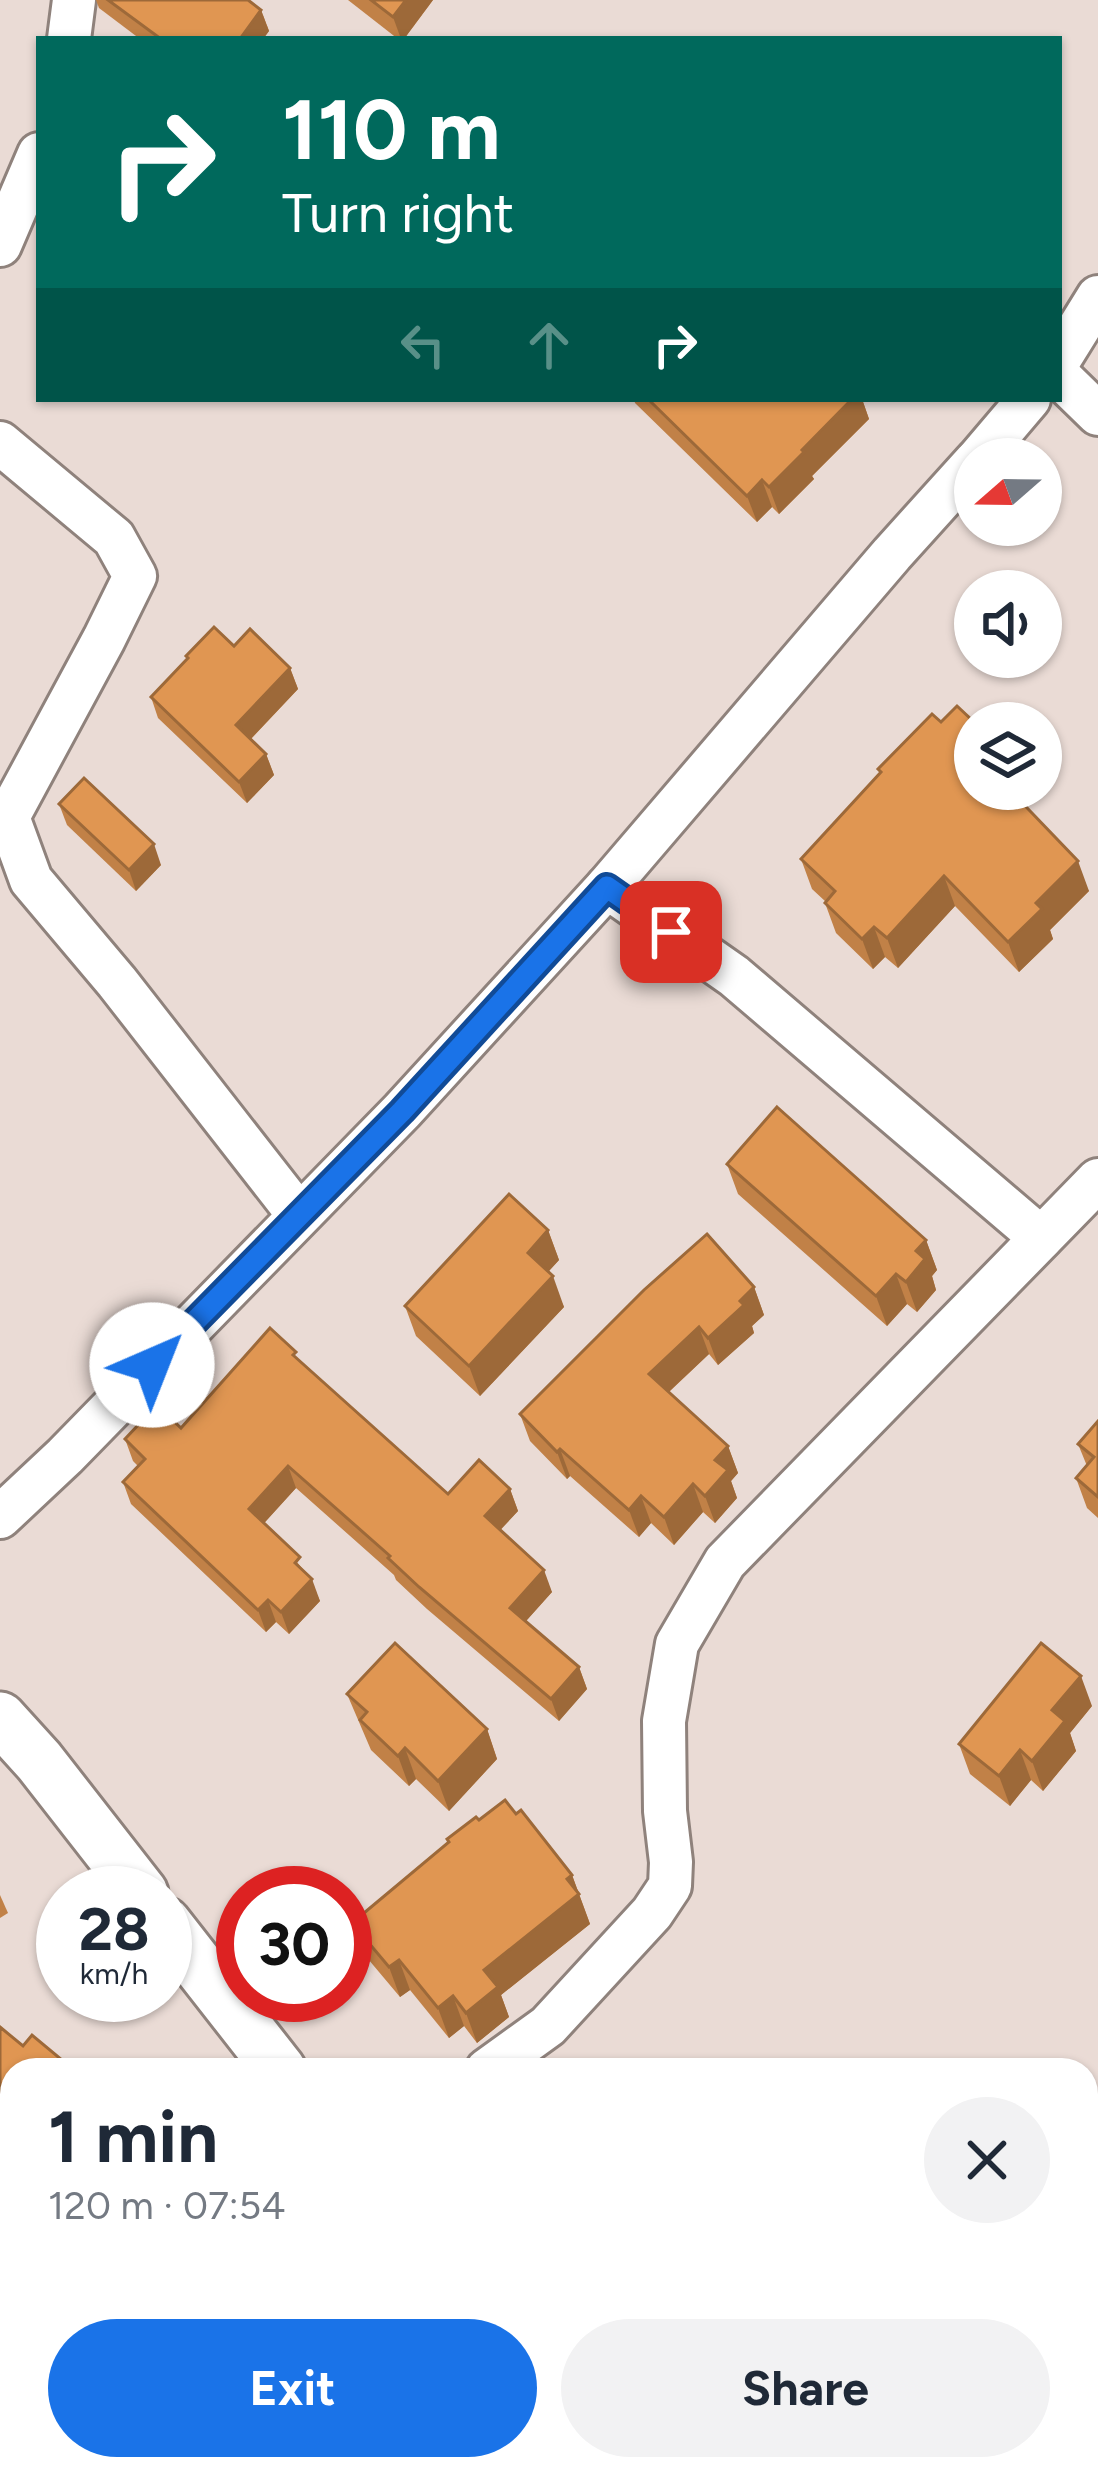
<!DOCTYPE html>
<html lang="en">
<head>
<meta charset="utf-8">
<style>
	:root { --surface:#fff; --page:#f2f2f3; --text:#1f2937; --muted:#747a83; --accent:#1a73e8 }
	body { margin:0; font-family:Figtree,sans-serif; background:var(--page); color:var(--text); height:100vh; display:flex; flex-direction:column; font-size:45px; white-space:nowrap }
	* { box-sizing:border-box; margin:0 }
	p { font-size:39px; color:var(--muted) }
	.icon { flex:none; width:66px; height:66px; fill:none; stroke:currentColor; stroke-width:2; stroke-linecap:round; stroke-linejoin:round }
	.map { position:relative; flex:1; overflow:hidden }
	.side { position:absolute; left:0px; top:2058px; width:1098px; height:423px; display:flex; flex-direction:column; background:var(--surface); border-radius:36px 36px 0 0; box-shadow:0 3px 9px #0004 }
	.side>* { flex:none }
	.hud { position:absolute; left:36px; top:36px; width:1026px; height:366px; border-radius:0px; box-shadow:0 3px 9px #0004; background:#00695c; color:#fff; overflow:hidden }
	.needle { width:78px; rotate:250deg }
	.controls { position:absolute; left:954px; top:438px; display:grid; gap:24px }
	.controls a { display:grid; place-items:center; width:108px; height:108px; border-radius:50%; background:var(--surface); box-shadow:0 3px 9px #0004; font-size:60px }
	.speed { position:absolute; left:36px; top:1866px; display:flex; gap:24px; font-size:60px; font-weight:700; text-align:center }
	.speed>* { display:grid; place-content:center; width:156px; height:156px; border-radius:50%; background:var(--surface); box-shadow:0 3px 9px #0004; line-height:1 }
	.speed small { font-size:30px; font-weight:400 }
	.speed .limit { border:18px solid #d22; background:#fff; color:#111 }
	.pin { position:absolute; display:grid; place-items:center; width:102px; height:102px; color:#fff; margin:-51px; border-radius:24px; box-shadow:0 6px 18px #0006 }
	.me { position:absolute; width:132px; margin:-66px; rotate:44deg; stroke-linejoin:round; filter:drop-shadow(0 0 9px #0008) }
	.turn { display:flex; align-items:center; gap:42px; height:252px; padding:0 48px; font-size:54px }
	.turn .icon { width:156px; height:156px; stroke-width:2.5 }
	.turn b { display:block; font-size:84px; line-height:102px }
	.lanes { display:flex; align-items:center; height:114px; padding:0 48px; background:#0003; justify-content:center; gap:60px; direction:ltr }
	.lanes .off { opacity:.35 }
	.round { display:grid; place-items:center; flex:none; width:126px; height:126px; border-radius:63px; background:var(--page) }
	.headline { display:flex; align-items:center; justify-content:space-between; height:204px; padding:0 48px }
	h1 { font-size:72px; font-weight:700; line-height:90px }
	.primary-button { display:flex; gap:24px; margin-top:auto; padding:24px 48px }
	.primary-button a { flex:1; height:138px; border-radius:72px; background:var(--accent); color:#fff; font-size:48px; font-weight:700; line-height:138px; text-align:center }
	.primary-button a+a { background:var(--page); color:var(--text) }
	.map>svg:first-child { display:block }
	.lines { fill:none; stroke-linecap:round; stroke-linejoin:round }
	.minor-casing { stroke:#8f827c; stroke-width:48 }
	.tertiary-casing { stroke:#8f827c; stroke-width:57 }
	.minor { stroke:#fff; stroke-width:42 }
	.tertiary { stroke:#fff; stroke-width:51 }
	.wall { fill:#c18147 }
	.shaded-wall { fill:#9d6939 }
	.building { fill:#e09652; stroke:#9d6939; stroke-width:3 }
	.route-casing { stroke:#114b97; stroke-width:30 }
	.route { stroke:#1a73e8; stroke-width:21 }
</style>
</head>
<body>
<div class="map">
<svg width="1098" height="2480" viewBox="0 0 1098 2480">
	<rect width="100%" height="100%" fill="#eadbd5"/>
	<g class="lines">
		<defs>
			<g id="minor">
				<path d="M 69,39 L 74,0"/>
				<path d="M 0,245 L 39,154"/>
				<path d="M 1059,360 L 1098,297"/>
				<path d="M 1059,376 L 1098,414"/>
				<path d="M 0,443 L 114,538 L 135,576 L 104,639 L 8,817 L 31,880 L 117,982 L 298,1214"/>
				<path d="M 978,459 L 1029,399"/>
				<path d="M 607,887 L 734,976 L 1041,1238"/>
				<path d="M 0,1517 L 65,1456 L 402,1111 L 607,887 L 892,554 L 975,462"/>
				<path d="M 487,2070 L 548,2026 L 652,1913 L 670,1886 L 671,1862 L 665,1811 L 664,1721 L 677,1644 L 725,1562 L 1098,1180"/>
			</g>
			<g id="tertiary">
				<path d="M 0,1718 L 39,1761 L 142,1893"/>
				<path d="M 165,1923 L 280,2070"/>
				<path d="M 581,2469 L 589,2480"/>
			</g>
		</defs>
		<use href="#minor" class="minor-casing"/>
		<use href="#tertiary" class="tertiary-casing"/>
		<use href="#minor" class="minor"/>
		<use href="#tertiary" class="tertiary"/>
	</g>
	<g class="wall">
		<path d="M 96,0 L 248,0 L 261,10 L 269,31 L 263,39 L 140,39 L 99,8 Z"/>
		<path d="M 348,0 L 433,0 L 404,39 L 398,39 Z"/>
		<path d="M 634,399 L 862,399 L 869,419 L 812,476 L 814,479 L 779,514 L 772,507 L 757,522 L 635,403 Z"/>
		<path d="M 186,656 L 290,668 L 298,689 L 251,739 L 266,754 L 274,775 L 247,803 L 158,718 L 151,697 L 187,660 Z"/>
		<path d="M 878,769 L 1031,796 L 1023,804 L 1089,891 L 1050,930 L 1053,939 L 1019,972 L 955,906 L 898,968 L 885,957 L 873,969 L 836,933 L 825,903 L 826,902 L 812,889 L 801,859 L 880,773 Z"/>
		<path d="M 59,804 L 161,865 L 136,891 L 67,825 Z"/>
		<path d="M 727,1164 L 926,1240 L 937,1270 L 932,1276 L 936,1290 L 917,1312 L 907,1304 L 887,1326 L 738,1194 Z"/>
		<path d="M 548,1230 L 559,1260 L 548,1272 L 564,1307 L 480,1396 L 416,1336 L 405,1306 Z"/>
		<path d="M 754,1287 L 764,1315 L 752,1326 L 754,1333 L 718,1365 L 709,1354 L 669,1392 L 728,1446 L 738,1473 L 731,1481 L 737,1498 L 715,1523 L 703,1512 L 674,1545 L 651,1523 L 639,1537 L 570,1476 L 567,1479 L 530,1441 L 520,1414 Z"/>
		<path d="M 299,1361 L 448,1494 L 510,1489 L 518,1511 L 500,1530 L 552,1592 L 526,1621 L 579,1667 L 587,1689 L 559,1721 L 427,1609 L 396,1580 L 394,1575 L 296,1488 L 264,1523 L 307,1574 L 320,1601 L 289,1634 L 276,1622 L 266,1632 L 131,1504 L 123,1482 L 138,1466 L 133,1461 L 125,1439 L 181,1428 Z"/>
		<path d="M 1098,1421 L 1098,1518 L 1087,1508 L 1076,1478 L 1087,1466 L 1078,1444 Z"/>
		<path d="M 347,1694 L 487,1729 L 497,1759 L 449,1811 L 416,1779 L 409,1786 L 371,1750 Z"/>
		<path d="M 1092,1706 L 1070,1733 L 1076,1751 L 1043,1791 L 1031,1780 L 1010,1806 L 970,1774 L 959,1744 Z"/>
		<path d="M 516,1814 L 572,1875 L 590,1924 L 501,1995 L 509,2017 L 477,2043 L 464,2026 L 449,2038 L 410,1990 L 400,1997 L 363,1953 L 352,1923 L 448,1843 L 447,1839 L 479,1820 Z"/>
		<path d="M 0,1895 L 8,1913 L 0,1918 Z"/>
		<path d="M 0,2027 L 23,2046 L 12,2070 L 12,2139 L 0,2129 Z"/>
		<path d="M 1098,2355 L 1098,2480 L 1067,2480 L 1055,2469 L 1086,2469 L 1089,2365 Z"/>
		<path d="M 12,2469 L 196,2469 L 200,2480 L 0,2480 Z"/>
	</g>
	<g class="shaded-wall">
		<path d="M 406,0 L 433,0 L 404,39 L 401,39 L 393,17 Z"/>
		<path d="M 261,10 L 269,31 L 263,39 L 240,39 Z"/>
		<path d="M 852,399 L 862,399 L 869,419 L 812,476 L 814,479 L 779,514 L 769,487 L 802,450 Z"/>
		<path d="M 762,480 L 772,507 L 757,522 L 747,496 Z"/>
		<path d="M 290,668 L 298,689 L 244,746 L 236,725 Z"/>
		<path d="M 266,754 L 274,775 L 247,803 L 239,782 Z"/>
		<path d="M 1005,789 L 1028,789 L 1031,796 L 1014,814 Z"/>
		<path d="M 154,844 L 161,865 L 136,891 L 129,870 Z"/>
		<path d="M 1078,861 L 1089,891 L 1050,930 L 1053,939 L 1019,972 L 1008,942 L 1036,903 Z"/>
		<path d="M 944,876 L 955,906 L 898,968 L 887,938 Z"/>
		<path d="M 874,927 L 885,957 L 873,969 L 862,939 Z"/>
		<path d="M 548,1230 L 559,1260 L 538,1283 L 528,1253 Z"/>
		<path d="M 926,1240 L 937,1270 L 932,1276 L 936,1290 L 917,1312 L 906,1282 L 916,1251 Z"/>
		<path d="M 896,1274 L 907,1304 L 887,1326 L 876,1296 Z"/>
		<path d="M 553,1276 L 564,1307 L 480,1396 L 469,1366 Z"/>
		<path d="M 754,1287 L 764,1315 L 752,1326 L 754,1333 L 718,1365 L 708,1338 Z"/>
		<path d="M 699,1327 L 709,1354 L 659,1401 L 649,1374 Z"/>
		<path d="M 728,1446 L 738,1473 L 731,1481 L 737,1498 L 715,1523 L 705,1496 L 715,1460 Z"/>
		<path d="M 560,1449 L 570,1476 L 567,1479 L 557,1452 Z"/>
		<path d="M 288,1466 L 296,1488 L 257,1531 L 249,1509 Z"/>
		<path d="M 693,1484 L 703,1512 L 674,1545 L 664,1517 Z"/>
		<path d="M 510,1489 L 518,1511 L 493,1538 L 485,1516 Z"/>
		<path d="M 641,1496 L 651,1523 L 639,1537 L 629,1510 Z"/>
		<path d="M 544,1570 L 552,1592 L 518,1630 L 510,1608 Z"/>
		<path d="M 312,1579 L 320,1601 L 289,1634 L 281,1612 Z"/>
		<path d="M 268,1600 L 276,1622 L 266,1632 L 258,1610 Z"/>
		<path d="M 579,1667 L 587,1689 L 559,1721 L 551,1699 Z"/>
		<path d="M 1081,1676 L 1092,1706 L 1070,1733 L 1076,1751 L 1043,1791 L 1032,1761 L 1052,1710 Z"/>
		<path d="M 487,1729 L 497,1759 L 449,1811 L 438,1781 Z"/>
		<path d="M 405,1748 L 416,1779 L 409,1786 L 398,1756 Z"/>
		<path d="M 1020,1750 L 1031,1780 L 1010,1806 L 999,1776 Z"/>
		<path d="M 572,1875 L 590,1924 L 501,1995 L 509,2017 L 477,2043 L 466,2013 L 484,1970 Z"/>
		<path d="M 399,1960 L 410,1990 L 400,1997 L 389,1967 Z"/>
		<path d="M 453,1996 L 464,2026 L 449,2038 L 438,2008 Z"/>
		<path d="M 12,2334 L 12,2362 L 0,2373 L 0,2345 Z"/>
		<path d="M 1089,2449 L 1098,2473 L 1098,2480 L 1078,2480 L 1075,2469 L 1086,2469 L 1086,2453 Z"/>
		<path d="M 49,2469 L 56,2469 L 60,2480 L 38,2480 Z"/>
		<path d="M 177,2469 L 196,2469 L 200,2480 L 166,2480 Z"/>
	</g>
	<g class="building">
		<path d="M 108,0 L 248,0 L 261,10 L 240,39 L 161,39 Z"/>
		<path d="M 371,0 L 406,0 L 393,17 Z"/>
		<path d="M 648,399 L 852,399 L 802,450 L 804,452 L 769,487 L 762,480 L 747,496 Z"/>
		<path d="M 214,627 L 234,646 L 250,629 L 290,668 L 236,725 L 266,754 L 239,782 L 151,697 L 188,658 L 186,656 Z"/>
		<path d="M 957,706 L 975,723 L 975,789 L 1009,789 L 1078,861 L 1036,903 L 1042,909 L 1008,942 L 944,876 L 887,938 L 874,927 L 862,939 L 825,903 L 835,891 L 801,859 L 881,772 L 878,769 L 932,714 L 941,722 Z"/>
		<path d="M 84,778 L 154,844 L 129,870 L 59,804 Z"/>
		<path d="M 777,1107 L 926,1240 L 916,1251 L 925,1259 L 906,1282 L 896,1274 L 876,1296 L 727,1164 Z"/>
		<path d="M 509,1194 L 548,1230 L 528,1253 L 553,1276 L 469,1366 L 405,1306 Z"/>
		<path d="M 707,1234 L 754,1287 L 740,1301 L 744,1305 L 708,1338 L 699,1327 L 649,1374 L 728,1446 L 715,1460 L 728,1470 L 705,1496 L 693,1484 L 664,1517 L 641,1496 L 629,1510 L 560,1449 L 557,1452 L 520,1414 L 644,1290 Z"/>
		<path d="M 270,1328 L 296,1352 L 293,1355 L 448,1494 L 479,1460 L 510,1489 L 485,1516 L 544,1570 L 510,1608 L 579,1667 L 551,1699 L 419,1587 L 388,1558 L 390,1556 L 288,1466 L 249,1509 L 300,1557 L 295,1563 L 312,1579 L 281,1612 L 268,1600 L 258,1610 L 123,1482 L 145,1459 L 125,1439 L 157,1405 L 181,1428 Z"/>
		<path d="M 1098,1421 L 1098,1497 L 1076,1478 L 1094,1457 L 1078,1444 Z"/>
		<path d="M 395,1643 L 487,1729 L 438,1781 L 405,1748 L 398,1756 L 360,1720 L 367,1712 L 347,1694 Z"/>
		<path d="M 1041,1643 L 1081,1676 L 1052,1710 L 1065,1721 L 1032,1761 L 1020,1750 L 999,1776 L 959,1744 Z"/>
		<path d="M 505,1800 L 516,1814 L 521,1810 L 572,1875 L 567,1879 L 579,1894 L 484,1970 L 498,1987 L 466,2013 L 453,1996 L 438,2008 L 399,1960 L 389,1967 L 352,1923 L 449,1842 L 447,1839 L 476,1817 L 479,1820 Z"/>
		<path d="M 0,2027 L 23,2046 L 32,2035 L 74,2070 L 12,2070 L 12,2118 L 0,2108 Z"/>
		<path d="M 0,2274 L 12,2286 L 12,2334 L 0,2345 Z"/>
		<path d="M 1098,2355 L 1098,2456 L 1097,2456 L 1089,2449 L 1086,2453 L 1086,2361 L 1089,2365 Z"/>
		<path d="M 12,2431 L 12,2469 L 49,2469 L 38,2480 L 0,2480 L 0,2442 Z"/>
		<path d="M 60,2469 L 177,2469 L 166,2480 L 71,2480 Z"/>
	</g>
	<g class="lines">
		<defs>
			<path id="route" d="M 152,1365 L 402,1111 L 607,887 L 671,932"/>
		</defs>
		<use href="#route" class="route-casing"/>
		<use href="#route" class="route"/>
	</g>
</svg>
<div class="controls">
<a><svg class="needle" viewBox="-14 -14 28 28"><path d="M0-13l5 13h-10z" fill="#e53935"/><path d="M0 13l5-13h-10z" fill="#747a83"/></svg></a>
<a><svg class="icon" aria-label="sound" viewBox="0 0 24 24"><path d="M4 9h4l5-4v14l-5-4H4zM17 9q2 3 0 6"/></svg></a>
<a><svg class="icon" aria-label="layers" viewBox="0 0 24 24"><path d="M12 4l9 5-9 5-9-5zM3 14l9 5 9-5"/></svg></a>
</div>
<div class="speed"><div>28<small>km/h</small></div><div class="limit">30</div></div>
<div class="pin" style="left:671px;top:932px;background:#d93025"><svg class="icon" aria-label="arrive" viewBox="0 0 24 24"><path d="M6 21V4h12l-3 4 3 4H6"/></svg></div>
<svg class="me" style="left:152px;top:1365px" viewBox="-20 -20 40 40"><circle r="19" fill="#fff"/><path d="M0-13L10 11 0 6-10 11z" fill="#1a73e8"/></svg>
<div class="hud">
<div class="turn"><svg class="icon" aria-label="right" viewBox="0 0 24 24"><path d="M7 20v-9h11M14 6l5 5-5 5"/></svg><div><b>110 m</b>Turn right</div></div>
<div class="lanes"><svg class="icon off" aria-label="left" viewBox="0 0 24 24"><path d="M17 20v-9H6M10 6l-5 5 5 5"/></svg><svg class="icon off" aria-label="ahead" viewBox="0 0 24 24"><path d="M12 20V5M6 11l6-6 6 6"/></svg><svg class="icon" aria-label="right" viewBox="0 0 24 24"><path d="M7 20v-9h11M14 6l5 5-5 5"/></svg></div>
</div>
<section class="side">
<div class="headline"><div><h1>1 min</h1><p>120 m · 07:54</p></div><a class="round"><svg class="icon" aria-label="close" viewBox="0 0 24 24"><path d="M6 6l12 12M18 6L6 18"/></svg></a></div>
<div class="primary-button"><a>Exit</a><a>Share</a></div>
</section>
</div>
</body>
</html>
